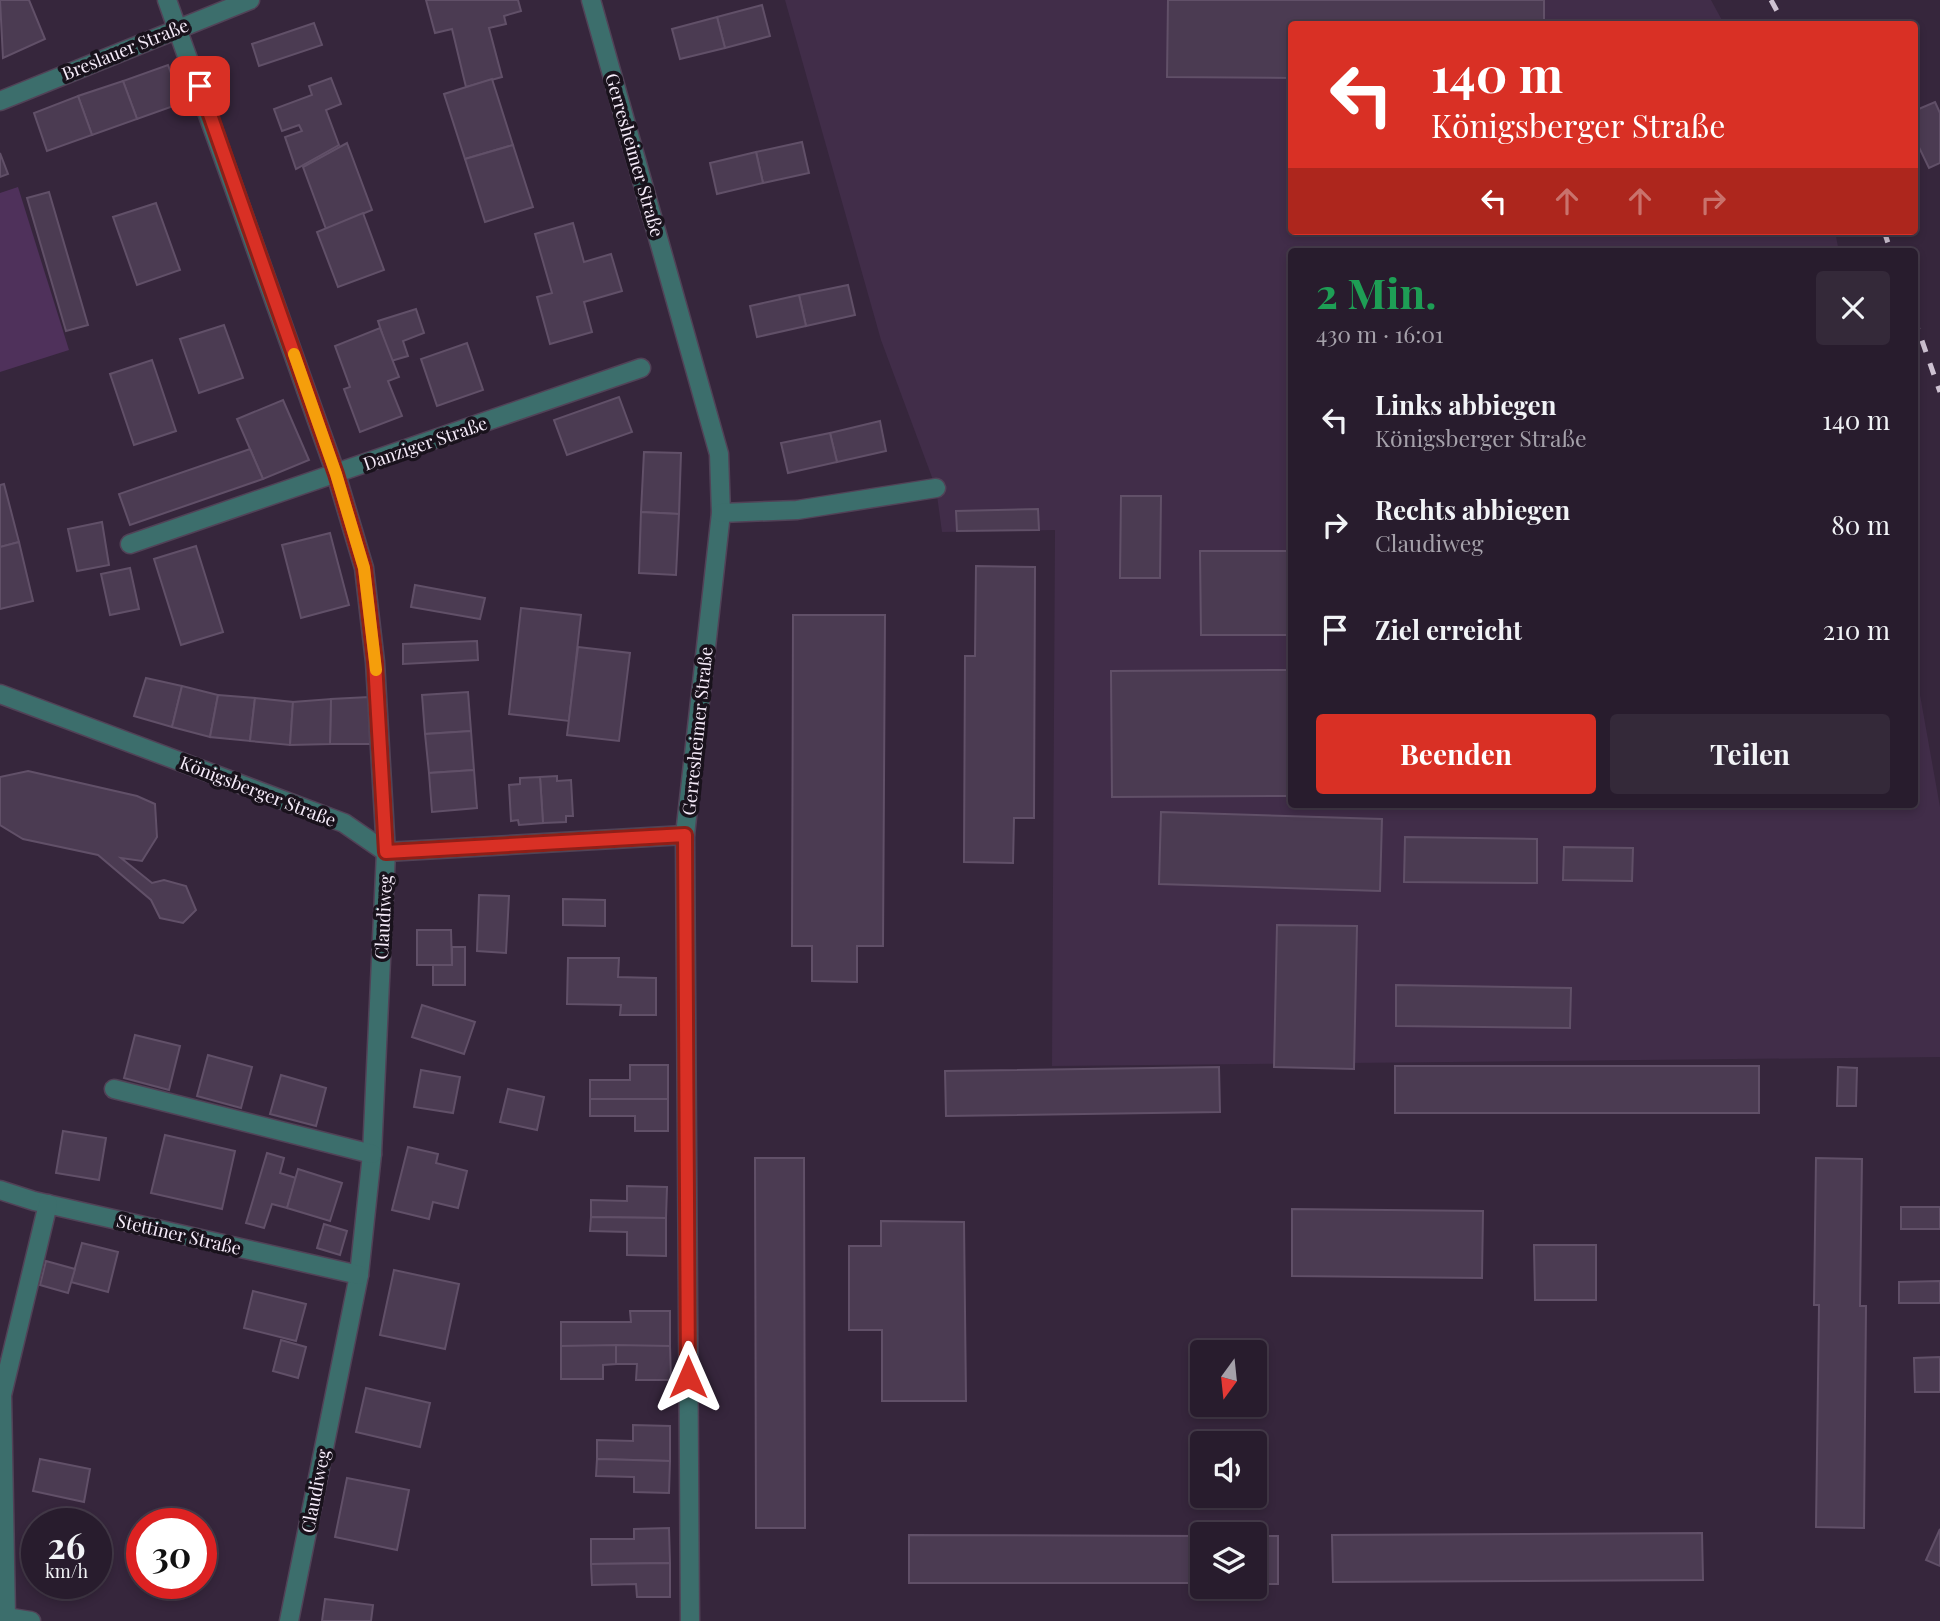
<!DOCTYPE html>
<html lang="de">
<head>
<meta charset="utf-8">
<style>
	:root { --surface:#281c2d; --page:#342939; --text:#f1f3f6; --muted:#a5a1aa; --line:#443a49; --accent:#d93025 }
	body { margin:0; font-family:"Playfair Display",serif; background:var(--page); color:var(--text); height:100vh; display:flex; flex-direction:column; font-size:26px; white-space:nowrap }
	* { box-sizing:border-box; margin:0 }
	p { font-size:23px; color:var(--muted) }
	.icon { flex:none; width:38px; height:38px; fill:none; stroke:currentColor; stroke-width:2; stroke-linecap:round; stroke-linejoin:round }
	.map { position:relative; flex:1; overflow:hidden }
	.panel { position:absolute; left:1288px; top:248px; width:630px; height:560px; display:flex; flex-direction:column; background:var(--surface); border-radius:7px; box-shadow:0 4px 10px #0003,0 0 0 2px var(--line) }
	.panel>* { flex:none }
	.banner { position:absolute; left:1288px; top:21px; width:630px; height:214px; border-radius:7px; box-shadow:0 4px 10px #0003,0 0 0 2px var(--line); background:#d93025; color:#fff; overflow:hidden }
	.needle { width:46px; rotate:195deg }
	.tools { position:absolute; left:1190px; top:1340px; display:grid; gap:14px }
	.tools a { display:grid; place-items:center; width:77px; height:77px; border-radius:7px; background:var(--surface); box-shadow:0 4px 10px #0003,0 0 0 2px var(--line); font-size:35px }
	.speed { position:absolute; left:21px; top:1508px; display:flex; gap:14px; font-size:35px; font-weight:700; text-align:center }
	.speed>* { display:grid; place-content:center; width:91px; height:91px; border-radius:50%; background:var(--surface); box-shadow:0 4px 10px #0003,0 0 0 2px var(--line); line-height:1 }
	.speed small { font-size:18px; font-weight:400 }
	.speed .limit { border:10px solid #d22; background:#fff; color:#111 }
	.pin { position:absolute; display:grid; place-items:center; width:60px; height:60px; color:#fff; margin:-30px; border-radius:14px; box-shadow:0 4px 10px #0006 }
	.me { position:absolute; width:77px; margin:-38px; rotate:0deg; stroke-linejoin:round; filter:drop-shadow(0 0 5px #0008) }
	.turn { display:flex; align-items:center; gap:24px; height:147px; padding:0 28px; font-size:32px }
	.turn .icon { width:91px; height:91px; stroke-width:2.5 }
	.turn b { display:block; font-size:49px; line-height:60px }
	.lanes { display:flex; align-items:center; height:66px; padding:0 28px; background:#0003; justify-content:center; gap:35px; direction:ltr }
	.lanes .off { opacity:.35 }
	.round { display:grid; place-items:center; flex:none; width:74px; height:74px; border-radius:7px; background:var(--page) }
	.overview { display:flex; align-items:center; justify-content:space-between; height:119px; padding:0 28px }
	h1 { font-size:42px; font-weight:700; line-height:52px; color:#1e9e55 }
	.action { display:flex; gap:14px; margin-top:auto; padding:14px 28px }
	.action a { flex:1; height:80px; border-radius:7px; background:var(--accent); color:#fff; font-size:28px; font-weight:700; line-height:80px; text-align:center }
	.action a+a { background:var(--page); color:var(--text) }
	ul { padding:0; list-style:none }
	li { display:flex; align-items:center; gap:21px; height:105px; padding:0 28px }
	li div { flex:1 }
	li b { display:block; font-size:26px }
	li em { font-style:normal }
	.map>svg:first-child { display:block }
	.built { fill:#412d49 }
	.green { fill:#4f315b }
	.building { fill:#4b3b52; stroke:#615068; stroke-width:2 }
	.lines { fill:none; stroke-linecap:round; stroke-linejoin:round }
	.street-casing { stroke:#514257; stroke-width:21 }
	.street { stroke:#3c6e6c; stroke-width:18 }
	.rail { stroke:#cdc1d1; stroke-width:5; stroke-dasharray:12 12; stroke-linecap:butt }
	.route-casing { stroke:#8d1f18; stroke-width:18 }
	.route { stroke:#d93025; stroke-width:12 }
	.slow { stroke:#f59e0b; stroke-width:12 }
	.labels { text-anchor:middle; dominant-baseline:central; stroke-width:7; stroke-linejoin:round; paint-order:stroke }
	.street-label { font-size:18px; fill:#f6ecfa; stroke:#19121c }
</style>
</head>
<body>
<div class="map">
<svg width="1940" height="1621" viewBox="0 0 1940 1621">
	<rect width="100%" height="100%" fill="#36263c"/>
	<path class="built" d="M 785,0 L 1711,0 L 1724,24 L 1292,24 L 1292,231 L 1835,231 L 1839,252 L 1292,252 L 1292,805 L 1914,805 L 1915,667 L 1940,807 L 1940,1057 L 1052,1066 L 1055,530 L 942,532 L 936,488 L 881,340 Z"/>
	<path class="green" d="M 18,187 L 69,350 L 0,372 L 0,193 Z"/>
	<g class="building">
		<path d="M 0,0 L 29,0 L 45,39 L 3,58 Z"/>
		<path d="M 426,0 L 518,0 L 521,11 L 504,16 L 506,24 L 489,28 L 502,77 L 466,87 L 452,29 L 435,33 Z"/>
		<path d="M 1168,0 L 1544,0 L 1544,24 L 1292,24 L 1292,78 L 1167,77 Z"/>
		<path d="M 762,5 L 770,36 L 725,48 L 717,17 Z"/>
		<path d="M 717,17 L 725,48 L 680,59 L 672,29 Z"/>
		<path d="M 314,23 L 322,45 L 259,66 L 252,44 Z"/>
		<path d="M 168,65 L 182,103 L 137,119 L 123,81 Z"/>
		<path d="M 331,78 L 341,104 L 326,110 L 339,145 L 296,169 L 285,137 L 302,131 L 299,125 L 282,131 L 274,109 L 312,95 L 309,86 Z"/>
		<path d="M 492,79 L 513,145 L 465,159 L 444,94 Z"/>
		<path d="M 123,81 L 137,119 L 92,135 L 78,96 Z"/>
		<path d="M 78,96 L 92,135 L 47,151 L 34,113 Z"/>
		<path d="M 1935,102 L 1940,113 L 1940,163 L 1929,168 L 1914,137 L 1914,111 Z"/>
		<path d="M 802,142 L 809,173 L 763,183 L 756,152 Z"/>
		<path d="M 347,143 L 372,210 L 326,229 L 303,167 Z"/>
		<path d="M 513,145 L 533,207 L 485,222 L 465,159 Z"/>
		<path d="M 756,152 L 763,183 L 717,194 L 710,163 Z"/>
		<path d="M 0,153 L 8,174 L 0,177 Z"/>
		<path d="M 49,192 L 88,325 L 66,331 L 27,198 Z"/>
		<path d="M 156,203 L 180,270 L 137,285 L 113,217 Z"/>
		<path d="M 363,213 L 384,270 L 338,287 L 317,232 Z"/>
		<path d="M 573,223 L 584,262 L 611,254 L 622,291 L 584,302 L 592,332 L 550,344 L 537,297 L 552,293 L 535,234 Z"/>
		<path d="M 848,285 L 855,315 L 806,326 L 799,295 Z"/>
		<path d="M 799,295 L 806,326 L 757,337 L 750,306 Z"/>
		<path d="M 416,309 L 424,333 L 403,341 L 408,356 L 391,361 L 378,321 Z"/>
		<path d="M 224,325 L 243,378 L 199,393 L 180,339 Z"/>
		<path d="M 380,328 L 399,377 L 388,381 L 402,416 L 360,432 L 344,389 L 350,387 L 335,346 Z"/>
		<path d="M 467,343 L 483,390 L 437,406 L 421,359 Z"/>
		<path d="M 152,360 L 176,431 L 134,445 L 110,374 Z"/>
		<path d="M 619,397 L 632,432 L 567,455 L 554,420 Z"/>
		<path d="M 283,400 L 309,460 L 263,479 L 237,419 Z"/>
		<path d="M 880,421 L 886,451 L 837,462 L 830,433 Z"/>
		<path d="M 830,433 L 837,462 L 788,473 L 781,443 Z"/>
		<path d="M 250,449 L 263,479 L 130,525 L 119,494 Z"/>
		<path d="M 644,452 L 681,453 L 679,514 L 641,512 Z"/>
		<path d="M 4,484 L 19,542 L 0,547 L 0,485 Z"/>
		<path d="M 1121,496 L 1161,496 L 1160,578 L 1120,578 Z"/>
		<path d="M 1038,509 L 1039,530 L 957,531 L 956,511 Z"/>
		<path d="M 641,512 L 679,514 L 676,575 L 639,573 Z"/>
		<path d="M 102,522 L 109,565 L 77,571 L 68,529 Z"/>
		<path d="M 330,533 L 349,605 L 301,618 L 282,545 Z"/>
		<path d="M 19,542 L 33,601 L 0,609 L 0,547 Z"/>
		<path d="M 196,546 L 223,632 L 181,645 L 154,559 Z"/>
		<path d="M 1200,551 L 1292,551 L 1292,635 L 1201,635 Z"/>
		<path d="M 976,566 L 1035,567 L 1034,818 L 1014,818 L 1013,863 L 964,862 L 965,656 L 975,656 Z"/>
		<path d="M 130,568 L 139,609 L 110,615 L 101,574 Z"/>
		<path d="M 415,585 L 485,598 L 480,619 L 411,607 Z"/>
		<path d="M 521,608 L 581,615 L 569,721 L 509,714 Z"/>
		<path d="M 793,615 L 885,615 L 883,946 L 857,946 L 857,982 L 812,981 L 812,946 L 792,946 Z"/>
		<path d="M 477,641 L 478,660 L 403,664 L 403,644 Z"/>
		<path d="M 578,647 L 630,653 L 619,741 L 567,735 Z"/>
		<path d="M 1292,670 L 1292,796 L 1112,797 L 1111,671 Z"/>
		<path d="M 146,678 L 182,686 L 172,727 L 134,716 Z"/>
		<path d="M 182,686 L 218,695 L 210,737 L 172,727 Z"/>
		<path d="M 468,692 L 471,731 L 425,734 L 422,695 Z"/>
		<path d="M 218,695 L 255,698 L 250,741 L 210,737 Z"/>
		<path d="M 369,697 L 370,744 L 330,744 L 331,699 Z"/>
		<path d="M 255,698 L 293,702 L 290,745 L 250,741 Z"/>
		<path d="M 331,699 L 330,744 L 290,745 L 293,702 Z"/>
		<path d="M 471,731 L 474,770 L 429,773 L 425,734 Z"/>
		<path d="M 474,770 L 477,808 L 432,812 L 429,773 Z"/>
		<path d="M 28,771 L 137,796 L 155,804 L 157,837 L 142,861 L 121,858 L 152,883 L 164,880 L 186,886 L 196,910 L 183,923 L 160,918 L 151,900 L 98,855 L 23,839 L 0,825 L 0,777 Z"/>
		<path d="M 557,776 L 557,781 L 571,780 L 573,816 L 566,816 L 566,822 L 543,823 L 540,777 Z"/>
		<path d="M 540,777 L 543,823 L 519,825 L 518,820 L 511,821 L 509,785 L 520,784 L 520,778 Z"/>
		<path d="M 1161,812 L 1382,819 L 1380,891 L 1159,884 Z"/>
		<path d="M 1405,837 L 1537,839 L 1537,883 L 1404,882 Z"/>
		<path d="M 1564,847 L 1633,848 L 1632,881 L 1563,880 Z"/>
		<path d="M 479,895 L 509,896 L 506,953 L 477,951 Z"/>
		<path d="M 563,899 L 605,900 L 605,926 L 563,925 Z"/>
		<path d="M 1277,925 L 1357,926 L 1354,1069 L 1274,1067 Z"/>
		<path d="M 417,930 L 451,930 L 452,965 L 417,965 Z"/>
		<path d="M 452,947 L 465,947 L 465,985 L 433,985 L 433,965 L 452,965 Z"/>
		<path d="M 568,958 L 619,958 L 618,977 L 656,978 L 656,1015 L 620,1015 L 621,1005 L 567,1004 Z"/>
		<path d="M 1396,985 L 1571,988 L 1570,1028 L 1396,1026 Z"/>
		<path d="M 422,1005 L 475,1022 L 464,1054 L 412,1037 Z"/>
		<path d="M 135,1035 L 180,1046 L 169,1090 L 124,1078 Z"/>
		<path d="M 208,1055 L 252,1067 L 241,1108 L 197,1096 Z"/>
		<path d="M 630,1065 L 668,1065 L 668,1099 L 590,1099 L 590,1080 L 630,1080 Z"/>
		<rect x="1395" y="1066" width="364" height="47"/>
		<path d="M 1219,1067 L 1220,1112 L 946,1116 L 945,1071 Z"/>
		<path d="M 1838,1067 L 1857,1068 L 1856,1106 L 1837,1106 Z"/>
		<path d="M 421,1070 L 460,1077 L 453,1113 L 414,1107 Z"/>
		<path d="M 281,1075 L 326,1088 L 316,1126 L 270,1114 Z"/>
		<path d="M 508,1089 L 544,1097 L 537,1130 L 500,1122 Z"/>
		<path d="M 590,1099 L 668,1099 L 668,1131 L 635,1131 L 635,1116 L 590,1116 Z"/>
		<path d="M 63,1131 L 106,1138 L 99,1180 L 56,1173 Z"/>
		<path d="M 165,1135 L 235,1151 L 222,1209 L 151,1193 Z"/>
		<path d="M 408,1147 L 438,1154 L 436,1163 L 467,1171 L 458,1208 L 433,1202 L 429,1219 L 392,1210 Z"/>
		<path d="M 267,1153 L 284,1158 L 280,1173 L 296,1178 L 287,1208 L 272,1204 L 264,1228 L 246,1223 Z"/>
		<path d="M 755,1158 L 804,1158 L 805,1528 L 756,1528 Z"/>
		<path d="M 1816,1158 L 1862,1159 L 1860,1306 L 1866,1306 L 1864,1528 L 1816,1527 L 1819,1305 L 1814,1305 Z"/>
		<path d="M 298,1169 L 342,1183 L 330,1221 L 287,1208 Z"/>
		<path d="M 627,1186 L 667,1187 L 666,1218 L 591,1217 L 591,1200 L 627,1201 Z"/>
		<rect x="1901" y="1207" width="39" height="22"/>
		<path d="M 1292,1209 L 1483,1211 L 1482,1278 L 1292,1276 Z"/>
		<path d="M 591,1217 L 666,1218 L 666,1256 L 627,1255 L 627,1232 L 590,1231 Z"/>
		<path d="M 881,1221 L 964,1222 L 966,1401 L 882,1401 L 882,1330 L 849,1330 L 849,1246 L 881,1246 Z"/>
		<path d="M 324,1224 L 347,1231 L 340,1255 L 317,1248 Z"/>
		<path d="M 82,1243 L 118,1252 L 108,1292 L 71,1282 Z"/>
		<path d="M 1534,1245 L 1596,1245 L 1596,1300 L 1535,1300 Z"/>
		<path d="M 46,1261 L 75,1269 L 68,1293 L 40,1285 Z"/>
		<path d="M 394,1270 L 459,1284 L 445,1349 L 380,1335 Z"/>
		<path d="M 1940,1281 L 1940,1303 L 1899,1303 L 1899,1282 Z"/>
		<path d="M 253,1291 L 306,1304 L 296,1341 L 244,1328 Z"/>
		<path d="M 630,1311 L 670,1311 L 670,1346 L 561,1346 L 561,1322 L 631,1322 Z"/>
		<path d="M 281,1340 L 306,1347 L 298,1378 L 273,1371 Z"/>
		<path d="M 616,1345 L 616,1364 L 603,1365 L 603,1379 L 561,1379 L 561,1346 Z"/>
		<path d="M 616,1345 L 670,1346 L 671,1380 L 636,1380 L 637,1364 L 616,1364 Z"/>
		<path d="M 1940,1357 L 1940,1392 L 1915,1392 L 1914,1358 Z"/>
		<path d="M 366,1388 L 430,1403 L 420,1447 L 356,1432 Z"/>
		<path d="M 633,1425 L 670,1426 L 670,1461 L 597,1459 L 597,1440 L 633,1441 Z"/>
		<path d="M 40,1459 L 90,1469 L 84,1502 L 33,1491 Z"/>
		<path d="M 597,1459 L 670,1461 L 669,1493 L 634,1492 L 634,1477 L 596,1476 Z"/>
		<path d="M 347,1478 L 409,1490 L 397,1550 L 335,1537 Z"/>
		<path d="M 669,1528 L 670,1563 L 591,1564 L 591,1539 L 634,1539 L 634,1529 Z"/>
		<path d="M 1940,1529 L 1940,1566 L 1926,1560 Z"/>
		<path d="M 1702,1533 L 1703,1580 L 1333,1582 L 1332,1535 Z"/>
		<path d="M 909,1535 L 1202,1536 L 1202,1583 L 909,1583 Z"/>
		<rect x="1255" y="1536" width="23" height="48"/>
		<path d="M 670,1563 L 670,1597 L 637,1597 L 636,1584 L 592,1585 L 591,1564 Z"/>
		<path d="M 325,1599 L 373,1605 L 371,1621 L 322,1621 Z"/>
	</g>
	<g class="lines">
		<defs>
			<g id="street">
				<path d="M 167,0 L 336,474 L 364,568 L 375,662 L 386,852 L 372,1154 L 359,1275 L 289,1621"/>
				<path d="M 591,0 L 719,454 L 721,513 L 685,835 L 690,1621"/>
				<path d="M 0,101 L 250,0"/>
				<path d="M 721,513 L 797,510 L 936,488"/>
				<path d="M 130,544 L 641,368"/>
				<path d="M 0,694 L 344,823 L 386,852 L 685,835"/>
				<path d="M 114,1089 L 372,1154"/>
				<path d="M 0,1190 L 34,1201 L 359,1275"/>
				<path d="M 31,1621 L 6,1617 L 2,1395 L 48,1204"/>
			</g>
		</defs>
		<use href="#street" class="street-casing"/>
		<use href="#street" class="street"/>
		<g class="rail">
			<path d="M 1771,0 L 1784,24"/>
			<path d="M 1884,231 L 1891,252"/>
			<path d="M 1914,318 L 1940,392"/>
		</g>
	</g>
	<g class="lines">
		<defs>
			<path id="route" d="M 200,86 L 336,474 L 364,568 L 375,662 L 386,852 L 685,835 L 688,1377"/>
		</defs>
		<use href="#route" class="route-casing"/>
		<use href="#route" class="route"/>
		<path class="slow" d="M 294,354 L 336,474 L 364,568 L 376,670"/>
	</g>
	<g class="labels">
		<g class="street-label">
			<text transform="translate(125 49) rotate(-22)">Breslauer Straße</text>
			<text transform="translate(635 155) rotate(74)">Gerresheimer Straße</text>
			<text transform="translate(425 443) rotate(-19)">Danziger Straße</text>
			<text transform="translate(697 731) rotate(-84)">Gerresheimer Straße</text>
			<text transform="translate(258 791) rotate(21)">Königsberger Straße</text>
			<text transform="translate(383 917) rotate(-87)">Claudiweg</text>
			<text transform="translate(179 1234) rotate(13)">Stettiner Straße</text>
			<text transform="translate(315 1491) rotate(-79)">Claudiweg</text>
		</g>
	</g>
</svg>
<div class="tools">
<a><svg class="needle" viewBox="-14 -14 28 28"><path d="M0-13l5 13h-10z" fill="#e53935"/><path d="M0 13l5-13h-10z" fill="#a5a1aa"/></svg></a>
<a><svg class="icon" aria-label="sound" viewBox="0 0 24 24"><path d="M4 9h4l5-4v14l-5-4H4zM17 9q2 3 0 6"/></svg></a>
<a><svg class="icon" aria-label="layers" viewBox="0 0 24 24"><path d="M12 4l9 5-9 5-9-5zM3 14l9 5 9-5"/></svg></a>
</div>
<div class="speed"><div>26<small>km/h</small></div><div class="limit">30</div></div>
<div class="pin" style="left:200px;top:86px;background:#d93025"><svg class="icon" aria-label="arrive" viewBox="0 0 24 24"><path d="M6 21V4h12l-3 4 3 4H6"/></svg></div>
<svg class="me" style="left:688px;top:1377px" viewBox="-20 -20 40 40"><path d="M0-17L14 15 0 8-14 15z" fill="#d93025" stroke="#fff" stroke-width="4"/></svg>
<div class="banner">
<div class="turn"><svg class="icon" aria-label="left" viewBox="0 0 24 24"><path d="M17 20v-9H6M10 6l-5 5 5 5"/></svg><div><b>140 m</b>Königsberger Straße</div></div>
<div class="lanes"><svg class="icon" aria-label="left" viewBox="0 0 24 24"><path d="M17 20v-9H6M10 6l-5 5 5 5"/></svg><svg class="icon off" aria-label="ahead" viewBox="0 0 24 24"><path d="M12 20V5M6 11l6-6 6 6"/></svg><svg class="icon off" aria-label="ahead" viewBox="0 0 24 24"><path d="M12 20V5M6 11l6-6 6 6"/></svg><svg class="icon off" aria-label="right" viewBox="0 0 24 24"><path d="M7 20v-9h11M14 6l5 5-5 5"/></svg></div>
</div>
<section class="panel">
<div class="overview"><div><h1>2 Min.</h1><p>430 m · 16:01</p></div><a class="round"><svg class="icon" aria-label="close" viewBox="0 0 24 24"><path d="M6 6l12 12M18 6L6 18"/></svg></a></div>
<ul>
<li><svg class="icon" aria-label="left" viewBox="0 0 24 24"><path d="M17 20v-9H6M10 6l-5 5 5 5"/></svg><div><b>Links abbiegen</b><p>Königsberger Straße</p></div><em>140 m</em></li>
<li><svg class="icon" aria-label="right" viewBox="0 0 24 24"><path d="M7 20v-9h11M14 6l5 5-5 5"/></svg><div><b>Rechts abbiegen</b><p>Claudiweg</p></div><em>80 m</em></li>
<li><svg class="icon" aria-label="arrive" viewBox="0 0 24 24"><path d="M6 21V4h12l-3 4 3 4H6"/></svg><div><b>Ziel erreicht</b></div><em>210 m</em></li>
</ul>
<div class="action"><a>Beenden</a><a>Teilen</a></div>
</section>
</div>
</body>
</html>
